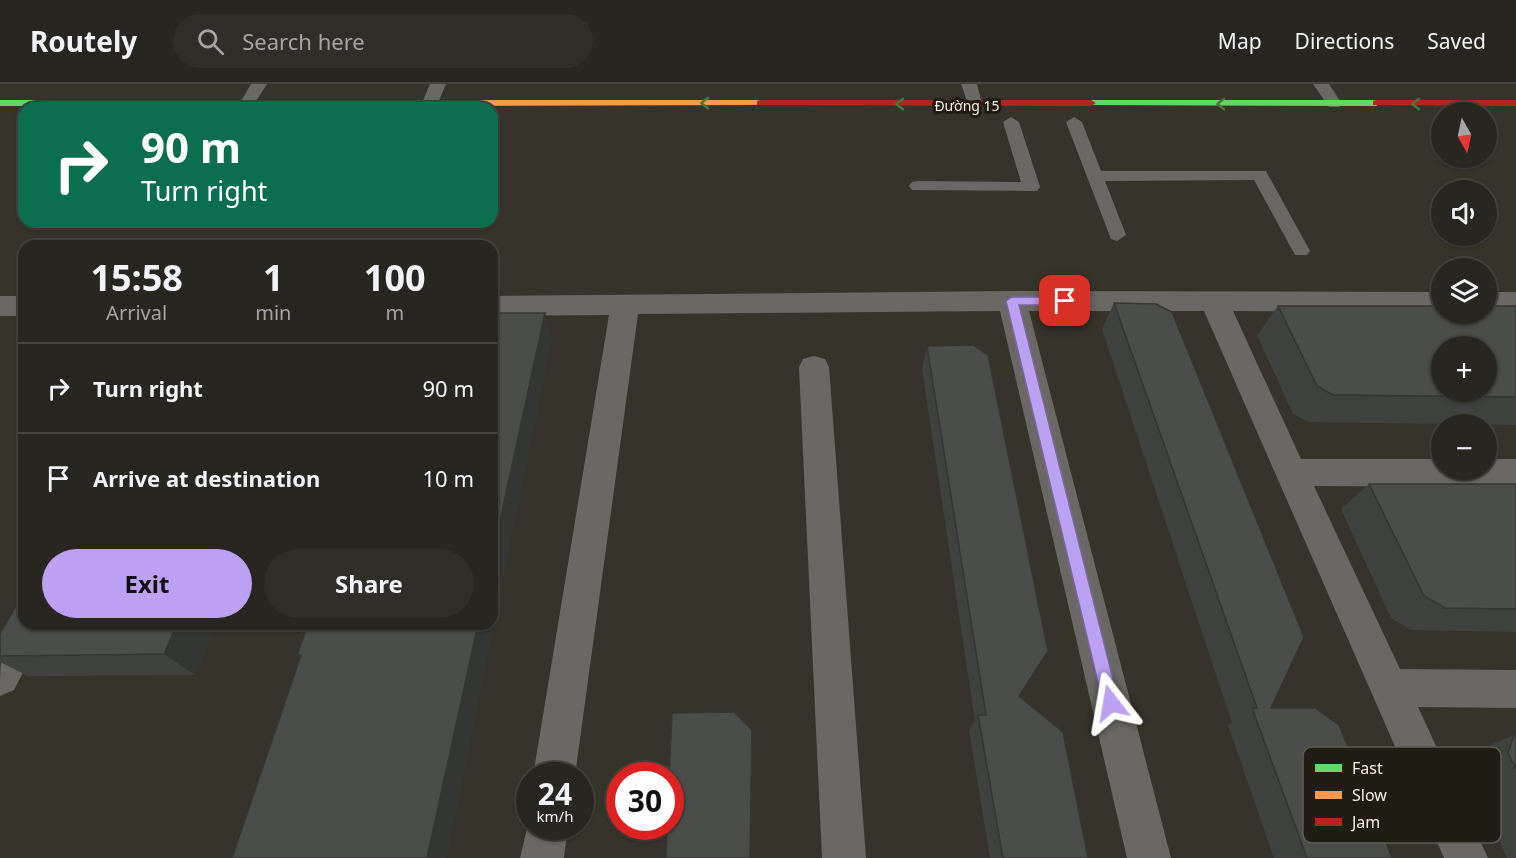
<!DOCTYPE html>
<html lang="en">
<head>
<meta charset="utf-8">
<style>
	:root { --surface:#282620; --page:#302e29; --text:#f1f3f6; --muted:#a5a5a5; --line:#44433e; --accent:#bca0f2 }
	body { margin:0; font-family:"Noto Sans",sans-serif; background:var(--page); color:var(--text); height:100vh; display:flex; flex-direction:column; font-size:22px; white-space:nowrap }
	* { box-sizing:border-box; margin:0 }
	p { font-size:20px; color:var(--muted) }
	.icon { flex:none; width:33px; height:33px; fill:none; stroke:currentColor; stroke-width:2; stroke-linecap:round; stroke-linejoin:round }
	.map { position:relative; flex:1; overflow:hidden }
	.drawer { position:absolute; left:18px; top:156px; width:480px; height:390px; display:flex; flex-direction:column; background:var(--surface); border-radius:18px; box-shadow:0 2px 4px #0004,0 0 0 2px var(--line) }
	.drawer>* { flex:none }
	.guide { position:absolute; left:18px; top:18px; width:480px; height:126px; border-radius:18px; box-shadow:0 2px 4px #0004,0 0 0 2px var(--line); background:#0b6e4f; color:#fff; overflow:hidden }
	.needle { width:39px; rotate:171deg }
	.fabs { position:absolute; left:1431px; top:18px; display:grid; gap:12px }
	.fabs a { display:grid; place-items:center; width:66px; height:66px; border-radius:50%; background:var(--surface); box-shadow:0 2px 4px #0004,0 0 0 2px var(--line); font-size:30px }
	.speed { position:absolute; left:516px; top:678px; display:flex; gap:12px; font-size:30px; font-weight:700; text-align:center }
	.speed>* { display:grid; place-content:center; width:78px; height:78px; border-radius:50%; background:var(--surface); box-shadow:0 2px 4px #0004,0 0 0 2px var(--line); line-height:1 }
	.speed small { font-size:15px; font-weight:400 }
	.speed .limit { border:9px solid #d22; background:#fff; color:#111 }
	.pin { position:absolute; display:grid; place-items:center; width:51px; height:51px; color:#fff; margin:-26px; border-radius:12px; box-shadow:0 3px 9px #0006 }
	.me { position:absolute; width:66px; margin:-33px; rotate:346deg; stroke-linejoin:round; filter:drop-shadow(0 0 4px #0008) }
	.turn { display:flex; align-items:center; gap:21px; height:126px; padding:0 24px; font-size:27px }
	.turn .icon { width:78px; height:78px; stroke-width:2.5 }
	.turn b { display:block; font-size:42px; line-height:51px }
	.eta { display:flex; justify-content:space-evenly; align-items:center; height:102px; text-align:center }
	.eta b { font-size:36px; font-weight:700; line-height:42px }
	.cta { display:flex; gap:12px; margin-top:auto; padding:12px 24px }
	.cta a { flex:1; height:69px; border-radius:36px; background:var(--accent); color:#111; font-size:24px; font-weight:700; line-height:69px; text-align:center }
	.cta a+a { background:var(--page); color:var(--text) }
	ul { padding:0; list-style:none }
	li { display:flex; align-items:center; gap:18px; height:90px; padding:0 24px; border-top:2px solid var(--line) }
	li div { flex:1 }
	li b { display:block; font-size:22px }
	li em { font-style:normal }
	header { display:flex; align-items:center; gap:36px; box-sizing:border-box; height:84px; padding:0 30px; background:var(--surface); border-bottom:2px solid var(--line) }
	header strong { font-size:28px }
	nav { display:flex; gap:33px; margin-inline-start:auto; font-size:21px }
	.search { width:420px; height:54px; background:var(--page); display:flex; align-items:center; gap:15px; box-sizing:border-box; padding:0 21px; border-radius:33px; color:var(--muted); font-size:22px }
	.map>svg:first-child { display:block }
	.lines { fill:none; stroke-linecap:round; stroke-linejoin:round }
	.lane { fill:#696864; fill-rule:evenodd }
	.street { fill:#696864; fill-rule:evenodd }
	.fast { fill:#63d668; fill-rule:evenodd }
	.slow { fill:#ff974d; fill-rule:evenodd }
	.jam { fill:#b3261e; fill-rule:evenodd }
	.wall { fill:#404240 }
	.shaded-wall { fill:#343634 }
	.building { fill:#4b4d4b; stroke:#343634; stroke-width:1.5; fill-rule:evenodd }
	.oneway { stroke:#427a3e }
	.route { fill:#bca0f2; stroke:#7a689d; stroke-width:1.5 }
	.labels { text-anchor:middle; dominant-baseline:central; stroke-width:6; stroke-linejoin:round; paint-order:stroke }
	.far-street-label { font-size:14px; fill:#f3efe4; stroke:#201d15 }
	.key { fill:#201d15; stroke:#5f5c53; stroke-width:1.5 }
	.key-label { font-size:16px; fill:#f3efe4 }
</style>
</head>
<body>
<header>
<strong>Routely</strong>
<div class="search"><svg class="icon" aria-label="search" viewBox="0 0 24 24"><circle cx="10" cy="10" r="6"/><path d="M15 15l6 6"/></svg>Search here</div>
<nav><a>Map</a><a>Directions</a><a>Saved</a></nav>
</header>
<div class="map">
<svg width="1516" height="774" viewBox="0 0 1516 774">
	<rect width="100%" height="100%" fill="#36332a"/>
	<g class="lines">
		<g class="lane">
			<path d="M 251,0 L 267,0 L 253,22 L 243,22 L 240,19 Z"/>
			<path d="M 430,0 L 446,0 L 438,19 L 430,24 L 422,19 Z"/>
			<path d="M 961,0 L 977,0 L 982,20 L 979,23 L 969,23 Z"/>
			<path d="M 1313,0 L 1329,0 L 1342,20 L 1339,23 L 1329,23 Z"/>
			<path d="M 1011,33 L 1019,38 L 1040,103 L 1037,107 L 912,106 L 909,102 L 912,98 L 918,97 L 1021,98 L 1003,38 Z"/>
			<path d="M 1074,33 L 1082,38 L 1101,87 L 1266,87 L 1310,167 L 1307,171 L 1295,171 L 1254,96 L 1105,97 L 1126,151 L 1117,157 L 1111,155 L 1066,38 Z"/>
		</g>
		<g class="street">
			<path d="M 1012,207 L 1442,208 L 1442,228 L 1233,227 L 1301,375 L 1442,375 L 1442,386 L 1486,386 L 1486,375 L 1516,375 L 1516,403 L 1314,402 L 1400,585 L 1516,586 L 1516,624 L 1418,623 L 1488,774 L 1444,774 L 1204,227 L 1029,227 L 1171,774 L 1127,774 L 1000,227 L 638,230 L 575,692 L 533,692 L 609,231 L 492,232 L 492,212 Z"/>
			<rect x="1486" y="208" width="30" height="20"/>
			<rect x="0" y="212" width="24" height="20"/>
			<path d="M 814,272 L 825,275 L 829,283 L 866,774 L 822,774 L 799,283 L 803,275 Z"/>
			<path d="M 24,525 L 24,540 L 48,540 L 14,606 L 0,612 C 0,585 0,537 24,525 Z"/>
			<path d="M 530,732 L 530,742 L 568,742 L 564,774 L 520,774 Z"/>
		</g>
		<g class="fast">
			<path d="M 0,16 L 386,16 L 391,19 L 386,22 L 0,22 Z"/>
			<path d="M 1091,16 L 1376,16 L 1381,19 L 1376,22 L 1088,21 L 1088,17 Z"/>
		</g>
		<path class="slow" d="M 760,16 L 763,17 L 763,21 L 386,22 L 381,19 L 386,16 Z"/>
		<g class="jam">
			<path d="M 760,16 L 1091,16 L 1096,19 L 1091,22 L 757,21 L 757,17 Z"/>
			<path d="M 1376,16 L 1516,16 L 1516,22 L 1373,21 L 1373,17 Z"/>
		</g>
	</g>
	<g class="wall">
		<path d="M 1114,219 L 1271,624 L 1392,774 L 1274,774 L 1228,641 L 1232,639 L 1102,245 Z"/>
		<path d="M 1278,222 L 1516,222 L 1516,341 L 1309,338 L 1293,330 L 1257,251 Z"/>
		<path d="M 927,262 L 1019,612 L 1088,774 L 990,774 L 969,646 L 975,637 L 922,285 Z"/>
		<path d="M 1369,400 L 1516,400 L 1516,548 L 1411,546 L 1391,534 L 1341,425 Z"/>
		<path d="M 216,540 L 195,591 L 28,592 L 0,578 L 0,550 Z"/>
		<path d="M 1514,651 L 1516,651 L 1516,774 L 1507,774 L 1467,686 L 1472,669 Z"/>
	</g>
	<g class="shaded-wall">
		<path d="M 545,229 L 552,255 L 447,774 L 427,774 L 478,540 L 492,540 L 492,474 Z"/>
		<path d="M 177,540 L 216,540 L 195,591 L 164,570 Z"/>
	</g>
	<g class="building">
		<path d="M 1114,219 L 1156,220 L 1172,228 L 1304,553 L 1271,624 L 1315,624 L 1339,641 L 1392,774 L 1307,774 L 1252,624 L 1257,624 Z"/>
		<path d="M 1278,222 L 1442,222 L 1442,230 L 1486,230 L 1486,222 L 1516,222 L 1516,313 L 1333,311 L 1317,302 ZM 1442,262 L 1486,262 L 1486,308 L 1442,308 Z"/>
		<path d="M 492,229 L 545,229 L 492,474 Z"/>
		<path d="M 973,261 L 988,271 L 1048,567 L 1019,612 L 1063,648 L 1088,774 L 1003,774 L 978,631 L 986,631 L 927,262 Z"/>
		<path d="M 1369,400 L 1516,400 L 1516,525 L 1445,524 L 1424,512 Z"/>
		<path d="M 24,508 L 24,540 L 177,540 L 164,570 L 0,572 L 0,550 Z"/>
		<path d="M 308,540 L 478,540 L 427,774 L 232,774 L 301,571 L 297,571 Z"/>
		<path d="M 734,628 L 752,646 L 750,774 L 666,774 L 667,742 L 670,742 L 670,692 L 669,692 L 672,629 Z"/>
		<path d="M 1514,651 L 1516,651 L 1516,685 L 1508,669 Z"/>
	</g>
	<defs><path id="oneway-chevron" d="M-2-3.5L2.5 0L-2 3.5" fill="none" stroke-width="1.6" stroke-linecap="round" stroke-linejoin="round" transform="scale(1.5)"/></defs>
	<g class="oneway">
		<use href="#oneway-chevron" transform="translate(705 19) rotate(-180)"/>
		<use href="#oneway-chevron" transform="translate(900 20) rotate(-180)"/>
		<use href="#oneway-chevron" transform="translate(1221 20) rotate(180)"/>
		<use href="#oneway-chevron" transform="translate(1416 20) rotate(180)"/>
	</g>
	<path class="route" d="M 1012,213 L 1065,213 L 1071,217 L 1065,221 L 1019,221 L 1119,619 L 1117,625 L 1111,627 L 1105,625 L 1103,619 L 1006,217 Z"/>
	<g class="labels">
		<g class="far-street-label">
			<text x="967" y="21">Đường 15</text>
		</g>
	</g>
	<rect x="1303" y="663" width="198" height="96" rx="9" class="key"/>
	<rect x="1315" y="680" width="27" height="8" fill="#63d668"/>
	<rect x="1315" y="707" width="27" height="8" fill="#ff974d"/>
	<rect x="1315" y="734" width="27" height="8" fill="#b3261e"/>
	<g class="key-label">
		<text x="1352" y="690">Fast</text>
		<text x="1352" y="717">Slow</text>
		<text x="1352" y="744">Jam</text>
	</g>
</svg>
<div class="fabs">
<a><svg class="needle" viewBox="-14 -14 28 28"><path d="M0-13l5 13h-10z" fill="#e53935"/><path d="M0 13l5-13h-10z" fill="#a5a5a5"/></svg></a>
<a><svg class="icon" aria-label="sound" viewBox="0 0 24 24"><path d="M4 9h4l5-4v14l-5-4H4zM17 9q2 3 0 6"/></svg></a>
<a><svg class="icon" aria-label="layers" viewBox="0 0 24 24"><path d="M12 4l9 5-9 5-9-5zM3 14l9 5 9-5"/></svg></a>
<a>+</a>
<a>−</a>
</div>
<div class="speed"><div>24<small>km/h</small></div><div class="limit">30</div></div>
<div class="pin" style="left:1065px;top:217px;background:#d93025"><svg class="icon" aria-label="arrive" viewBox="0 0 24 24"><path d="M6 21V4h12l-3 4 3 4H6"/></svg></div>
<svg class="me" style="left:1111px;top:619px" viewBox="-20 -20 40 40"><path d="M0-17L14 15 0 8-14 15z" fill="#bca0f2" stroke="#fff" stroke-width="4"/></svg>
<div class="guide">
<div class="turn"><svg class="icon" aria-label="right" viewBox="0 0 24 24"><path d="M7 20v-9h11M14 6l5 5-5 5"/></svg><div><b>90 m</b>Turn right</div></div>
</div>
<section class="drawer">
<div class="eta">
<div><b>15:58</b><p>Arrival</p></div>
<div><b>1</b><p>min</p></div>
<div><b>100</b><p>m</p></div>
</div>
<ul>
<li><svg class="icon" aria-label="right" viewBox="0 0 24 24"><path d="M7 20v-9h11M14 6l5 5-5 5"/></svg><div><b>Turn right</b></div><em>90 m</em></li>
<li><svg class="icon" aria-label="arrive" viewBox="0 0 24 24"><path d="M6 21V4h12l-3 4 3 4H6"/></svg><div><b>Arrive at destination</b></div><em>10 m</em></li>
</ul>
<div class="cta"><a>Exit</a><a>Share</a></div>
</section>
</div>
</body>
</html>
